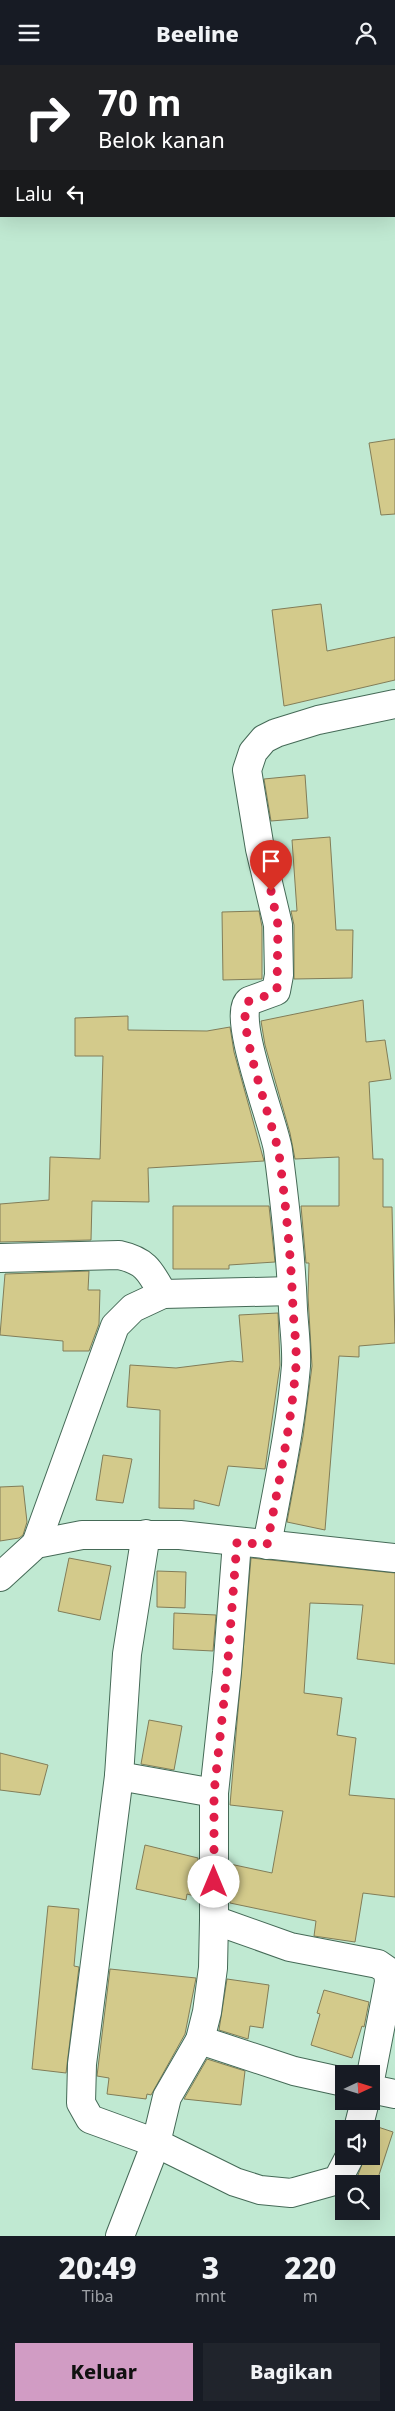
<!DOCTYPE html>
<html lang="id">
<head>
<meta charset="utf-8">
<style>
	:root { --surface:#171b24; --page:#20242c; --text:#f1f3f6; --muted:#9ea1a6; --accent:#d19cc4 }
	body { margin:0; font-family:"Noto Sans",sans-serif; background:var(--page); color:var(--text); height:100vh; display:flex; flex-direction:column; font-size:19px; white-space:nowrap }
	* { box-sizing:border-box; margin:0 }
	p { font-size:16px; color:var(--muted) }
	.icon { flex:none; width:28px; height:28px; fill:none; stroke:currentColor; stroke-width:2; stroke-linecap:round; stroke-linejoin:round }
	.map { position:relative; height:2171px; overflow:hidden }
	.details { display:flex; flex-direction:column; background:var(--surface); flex:1 }
	.details>* { flex:none }
	.guide { position:absolute; left:0px; top:0px; width:395px; height:152px; box-shadow:0 5px 20px #0002; background:#202124; color:#fff; overflow:hidden }
	.needle { width:32px; rotate:86deg }
	.controls { position:absolute; left:335px; top:2000px; display:grid; gap:10px }
	.controls a { display:grid; place-items:center; width:45px; height:45px; border-radius:0px; background:var(--surface); box-shadow:0 5px 20px #0002; font-size:25px }
	.pin { position:absolute; display:grid; place-items:center; width:42px; height:42px; color:#fff; margin:-51px -21px; border-radius:50% 50% 50% 0; rotate:-45deg; box-shadow:0 0 5px #0007 }
	.pin .icon { rotate:45deg }
	.me { position:absolute; width:55px; margin:-28px; rotate:0deg; stroke-linejoin:round; filter:drop-shadow(0 0 4px #0008) }
	.turn { display:flex; align-items:center; gap:18px; height:105px; padding:0 15px; font-size:22px }
	.turn .icon { width:65px; height:65px; stroke-width:2.5 }
	.turn b { display:block; font-size:35px; line-height:42px }
	.then { display:flex; align-items:center; height:48px; padding:0 15px; background:#0003; gap:10px; font-size:19px }
	.eta { display:flex; justify-content:space-evenly; align-items:center; height:85px; text-align:center }
	.eta b { font-size:30px; font-weight:800; line-height:35px }
	.primary-button { display:flex; gap:10px; margin-top:auto; padding:10px 15px }
	.primary-button a { flex:1; height:58px; border-radius:0px; background:var(--accent); color:#111; font-size:20px; font-weight:800; line-height:58px; text-align:center }
	.primary-button a+a { background:var(--page); color:var(--text) }
	header { display:flex; justify-content:space-between; align-items:center; height:65px; padding:0 15px; background:var(--surface); font-size:22px; font-weight:800 }
	.map>svg:first-child { display:block }
	.building { fill:#d3ca8b; stroke:#827d58 }
	.lines { fill:none; stroke-linecap:round; stroke-linejoin:round }
	.minor-casing { stroke:#456a57; stroke-width:30 }
	.minor { stroke:#fff; stroke-width:28 }
	.route { stroke:#e11d48; stroke-width:9; stroke-dasharray:0 16.2 }
</style>
</head>
<body>
<header><svg class="icon" aria-label="menu" viewBox="0 0 24 24"><path d="M4 6h16M4 12h16M4 18h16"/></svg>Beeline<svg class="icon" aria-label="person" viewBox="0 0 24 24"><circle cx="12" cy="8" r="4"/><path d="M4 21q1-7 8-7t8 7"/></svg></header>
<div class="map">
<svg width="395" height="2171" viewBox="0 0 395 2171">
	<rect width="100%" height="100%" fill="#c0e9d2"/>
	<g class="building">
		<path d="M 395,374 L 395,449 L 381,450 L 369,378 Z"/>
		<path d="M 321,539 L 327,586 L 395,572 L 395,615 L 284,641 L 272,545 Z"/>
		<path d="M 305,710 L 308,753 L 271,756 L 264,714 Z"/>
		<path d="M 330,772 L 336,865 L 353,865 L 352,913 L 294,914 L 294,860 L 291,846 L 297,846 L 292,775 Z"/>
		<path d="M 259,846 L 262,862 L 262,914 L 223,915 L 222,847 Z"/>
		<path d="M 363,935 L 366,977 L 385,975 L 391,1014 L 369,1017 L 373,1094 L 383,1094 L 383,1142 L 392,1142 L 395,1278 L 359,1281 L 359,1292 L 339,1291 L 325,1465 L 287,1457 L 303,1371 L 312,1301 L 308,1231 L 309,1198 L 306,1198 L 301,1141 L 339,1141 L 339,1092 L 295,1094 L 290,1068 L 265,980 L 261,956 Z"/>
		<path d="M 128,951 L 128,965 L 207,966 L 230,962 L 234,987 L 264,1096 L 148,1103 L 149,1137 L 92,1136 L 91,1175 L 0,1177 L 0,1139 L 49,1135 L 50,1092 L 100,1094 L 103,991 L 75,991 L 75,953 Z"/>
		<path d="M 173,1141 L 269,1141 L 275,1197 L 229,1200 L 229,1204 L 173,1204 Z"/>
		<path d="M 89,1206 L 88,1225 L 100,1225 L 99,1259 L 89,1286 L 63,1286 L 63,1276 L 0,1270 L 5,1209 Z"/>
		<path d="M 278,1248 L 280,1300 L 265,1404 L 228,1401 L 219,1441 L 194,1435 L 194,1444 L 159,1443 L 160,1345 L 127,1342 L 130,1300 L 176,1303 L 232,1296 L 243,1297 L 239,1250 Z"/>
		<path d="M 103,1390 L 132,1394 L 123,1438 L 96,1435 Z"/>
		<path d="M 23,1421 L 27,1457 L 23,1470 L 19,1473 L 0,1476 L 0,1422 Z"/>
		<path d="M 69,1493 L 111,1501 L 100,1555 L 58,1546 Z"/>
		<path d="M 251,1493 L 395,1508 L 395,1599 L 357,1594 L 363,1540 L 310,1538 L 304,1628 L 342,1633 L 337,1670 L 356,1673 L 349,1730 L 395,1734 L 395,1832 L 363,1828 L 355,1877 L 314,1871 L 316,1856 L 230,1838 L 230,1799 L 272,1808 L 283,1746 L 230,1740 Z"/>
		<path d="M 157,1506 L 186,1507 L 185,1543 L 157,1542 Z"/>
		<path d="M 174,1548 L 216,1550 L 213,1586 L 173,1584 Z"/>
		<path d="M 149,1655 L 182,1661 L 174,1705 L 141,1699 Z"/>
		<path d="M 0,1688 L 48,1700 L 40,1730 L 0,1725 Z"/>
		<path d="M 145,1780 L 198,1793 L 198,1832 L 187,1829 L 186,1835 L 136,1824 Z"/>
		<path d="M 48,1841 L 79,1844 L 74,1901 L 79,1902 L 66,2008 L 32,2004 Z"/>
		<path d="M 110,1904 L 196,1913 L 185,1969 L 151,2030 L 147,2029 L 146,2034 L 107,2029 L 109,2013 L 97,2011 Z"/>
		<path d="M 227,1914 L 269,1920 L 263,1963 L 250,1961 L 248,1974 L 219,1965 Z"/>
		<path d="M 324,1925 L 369,1937 L 364,1962 L 362,1961 L 352,1993 L 311,1980 L 320,1949 L 317,1948 Z"/>
		<path d="M 207,1994 L 245,2006 L 241,2040 L 184,2034 Z"/>
		<path d="M 375,2061 L 393,2067 L 377,2116 L 358,2110 L 365,2091 L 371,2091 L 371,2071 Z"/>
	</g>
	<g class="lines">
		<defs>
			<g id="minor">
				<path d="M 0,1193 L 119,1190 C 146,1196 150,1206 163,1229"/>
				<path d="M 146,1469 L 127,1589 L 119,1711 L 82,1999 L 81,2038 L 90,2054 L 156,2078 L 235,2117 L 260,2125 L 291,2128 L 334,2116 L 338,2114 L 350,2091"/>
				<path d="M 36,1479 L 115,1261 L 133,1243 L 163,1229 L 292,1226"/>
				<path d="M 267,1480 C 278,1421 291,1361 296,1301 C 297,1282 294,1262 293,1244 C 291,1191 285,1138 278,1085 C 275,1062 231,950 249,936 L 276,926 L 279,910 L 278,860 L 260,784 L 247,705 L 253,687 L 264,674 L 276,668 L 318,655 L 395,639"/>
				<path d="M 0,1512 L 36,1479 L 82,1470 L 180,1470 L 395,1493"/>
				<path d="M 119,1711 L 214,1728"/>
				<path d="M 214,1855 L 290,1882 L 378,1899 L 388,1906 L 389,1917 L 371,2010"/>
				<path d="M 200,1975 L 294,2006 L 344,2017"/>
				<path d="M 371,2024 L 395,2029"/>
				<path d="M 358,2064 L 365,2036"/>
				<path d="M 120,2171 L 156,2078 L 167,2032 L 200,1975 L 207,1947 L 213,1903 L 214,1855 L 214,1728 L 227,1607 L 237,1477"/>
			</g>
		</defs>
		<use href="#minor" class="minor-casing"/>
		<use href="#minor" class="minor"/>
	</g>
	<g class="lines">
		<path class="route" d="M 214,1817 L 214,1728 L 227,1607 L 237,1477 L 267,1480 C 278,1421 291,1361 296,1301 C 297,1282 294,1262 293,1244 C 291,1192 286,1141 279,1089 C 275,1065 232,949 249,936 L 272,929 L 277,923 L 278,860 L 271,826"/>
	</g>
</svg>
<div class="controls">
<a><svg class="needle" viewBox="-14 -14 28 28"><path d="M0-13l5 13h-10z" fill="#e53935"/><path d="M0 13l5-13h-10z" fill="#9ea1a6"/></svg></a>
<a><svg class="icon" aria-label="sound" viewBox="0 0 24 24"><path d="M4 9h4l5-4v14l-5-4H4zM17 9q2 3 0 6"/></svg></a>
<a><svg class="icon" aria-label="search" viewBox="0 0 24 24"><circle cx="10" cy="10" r="6"/><path d="M15 15l6 6"/></svg></a>
</div>
<div class="pin" style="left:271px;top:826px;background:#d93025"><svg class="icon" aria-label="arrive" viewBox="0 0 24 24"><path d="M6 21V4h12l-3 4 3 4H6"/></svg></div>
<svg class="me" style="left:214px;top:1817px" viewBox="-20 -20 40 40"><circle r="19" fill="#fff"/><path d="M0-13L10 11 0 6-10 11z" fill="#e11d48"/></svg>
<div class="guide">
<div class="turn"><svg class="icon" aria-label="right" viewBox="0 0 24 24"><path d="M7 20v-9h11M14 6l5 5-5 5"/></svg><div><b>70 m</b>Belok kanan</div></div>
<div class="then">Lalu<svg class="icon" aria-label="left" viewBox="0 0 24 24"><path d="M17 20v-9H6M10 6l-5 5 5 5"/></svg></div>
</div>
</div>
<section class="details">
<div class="eta">
<div><b>20:49</b><p>Tiba</p></div>
<div><b>3</b><p>mnt</p></div>
<div><b>220</b><p>m</p></div>
</div>
<div class="primary-button"><a>Keluar</a><a>Bagikan</a></div>
</section>
</body>
</html>
